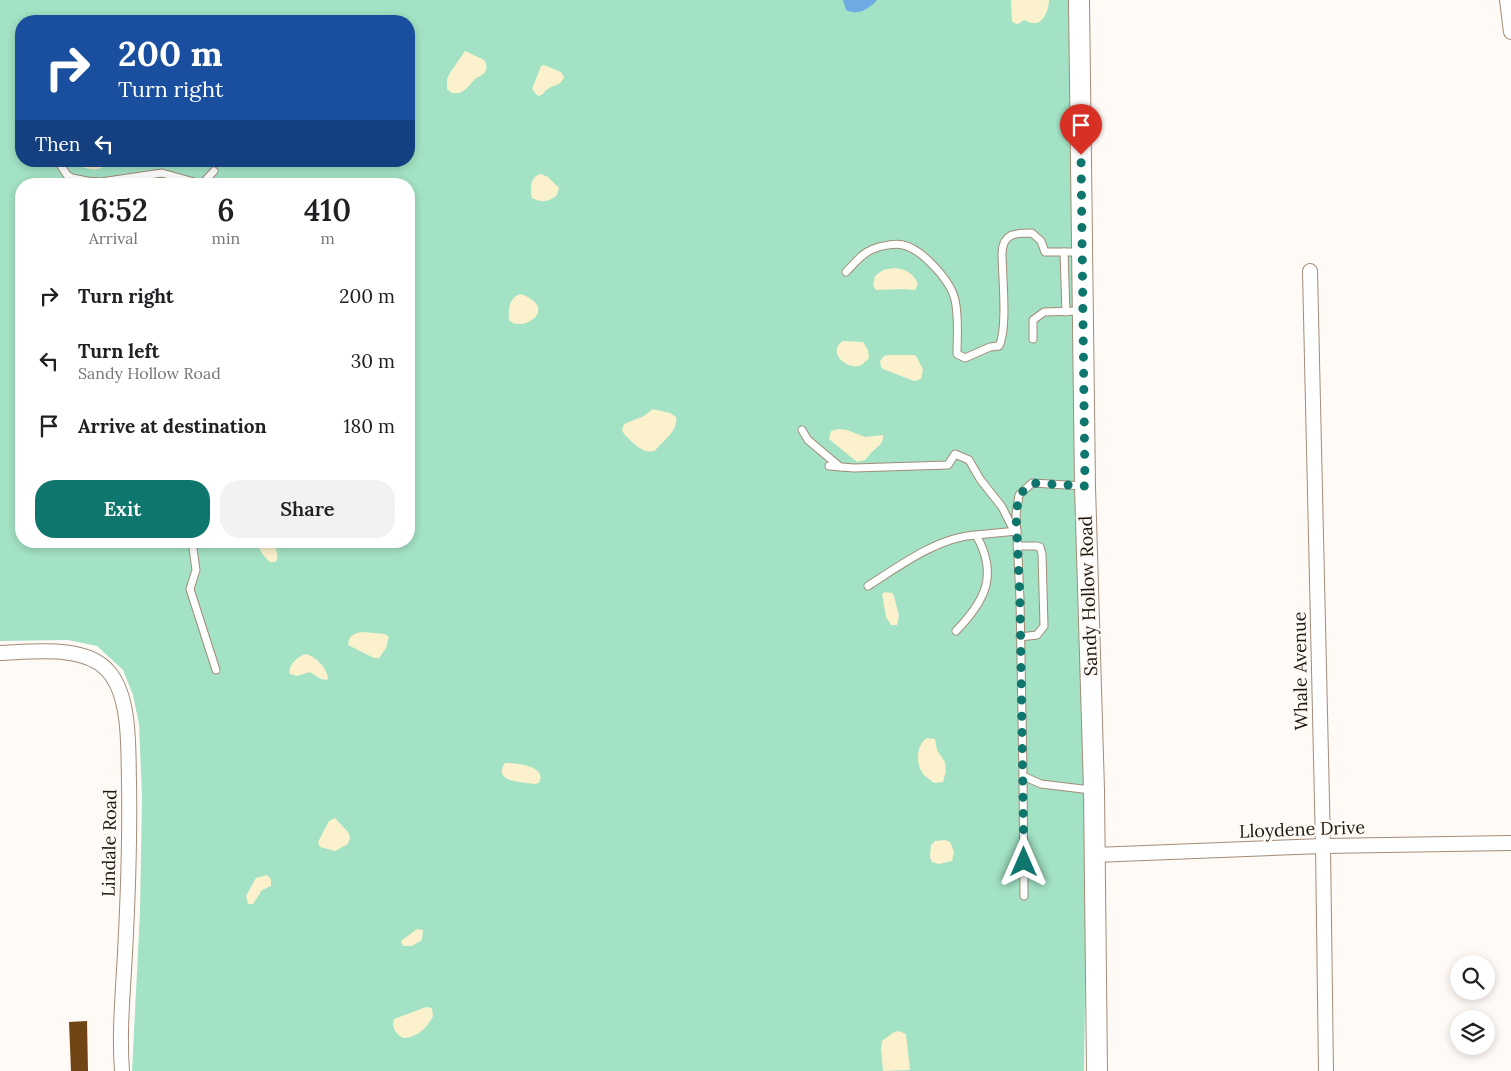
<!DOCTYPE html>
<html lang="en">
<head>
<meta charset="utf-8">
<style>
	:root { --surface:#fff; --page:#f2f2f2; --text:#202124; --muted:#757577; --accent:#0f766e }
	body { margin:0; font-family:Lora,serif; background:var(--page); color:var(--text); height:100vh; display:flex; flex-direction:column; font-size:19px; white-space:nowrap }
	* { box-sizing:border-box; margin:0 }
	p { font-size:16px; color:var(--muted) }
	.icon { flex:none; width:28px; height:28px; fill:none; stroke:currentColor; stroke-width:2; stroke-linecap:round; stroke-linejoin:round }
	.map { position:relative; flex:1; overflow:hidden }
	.side { position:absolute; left:15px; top:178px; width:400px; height:370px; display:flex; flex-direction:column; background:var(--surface); border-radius:20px; box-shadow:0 2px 8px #0003 }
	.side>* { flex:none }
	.top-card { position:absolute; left:15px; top:15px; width:400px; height:152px; border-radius:20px; box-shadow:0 2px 8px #0003; background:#1a4fa0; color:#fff; overflow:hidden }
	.fabs { position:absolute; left:1450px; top:955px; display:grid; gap:10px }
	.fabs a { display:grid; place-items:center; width:45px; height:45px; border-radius:50%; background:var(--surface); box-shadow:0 2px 8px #0003; font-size:25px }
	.pin { position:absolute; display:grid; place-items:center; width:42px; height:42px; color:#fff; margin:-51px -21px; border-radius:50% 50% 50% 0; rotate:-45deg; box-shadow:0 0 5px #0007 }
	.pin .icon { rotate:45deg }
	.me { position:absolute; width:55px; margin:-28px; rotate:0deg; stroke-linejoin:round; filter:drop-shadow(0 0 4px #0008) }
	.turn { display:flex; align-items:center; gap:18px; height:105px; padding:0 20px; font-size:22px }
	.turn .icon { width:65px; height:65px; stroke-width:2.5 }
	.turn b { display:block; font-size:35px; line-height:42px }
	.then { display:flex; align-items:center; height:48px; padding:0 20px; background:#0003; gap:10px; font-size:19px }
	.eta { display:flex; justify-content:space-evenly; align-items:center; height:85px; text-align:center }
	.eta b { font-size:30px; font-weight:600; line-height:35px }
	.button { display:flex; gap:10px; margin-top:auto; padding:10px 20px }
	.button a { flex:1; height:58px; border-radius:20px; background:var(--accent); color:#fff; font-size:20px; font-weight:600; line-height:58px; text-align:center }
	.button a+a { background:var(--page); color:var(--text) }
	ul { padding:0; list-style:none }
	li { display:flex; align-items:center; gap:15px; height:65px; padding:0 20px }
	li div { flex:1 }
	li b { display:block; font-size:19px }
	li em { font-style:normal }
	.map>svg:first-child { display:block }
	.green { fill:#a3e2c4; fill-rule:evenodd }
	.sand { fill:#fbf1cc }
	.water { fill:#6eabe4 }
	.building { fill:#6f4516 }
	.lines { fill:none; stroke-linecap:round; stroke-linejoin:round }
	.lane-casing { stroke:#a28c78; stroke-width:9 }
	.street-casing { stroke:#a28c78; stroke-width:16 }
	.secondary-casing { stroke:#a28c78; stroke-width:22 }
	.lane { stroke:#fff; stroke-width:7 }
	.street { stroke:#fff; stroke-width:14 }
	.secondary { stroke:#fff; stroke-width:20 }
	.route { stroke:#0f766e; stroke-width:9; stroke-dasharray:0 16.2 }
	.labels { text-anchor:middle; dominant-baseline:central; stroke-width:5; stroke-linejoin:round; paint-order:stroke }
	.street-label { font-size:18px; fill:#1f170f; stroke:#fffaf6 }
</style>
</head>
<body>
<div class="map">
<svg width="1511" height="1071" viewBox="0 0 1511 1071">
	<rect width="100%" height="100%" fill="#fffaf6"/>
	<path class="green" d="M 0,0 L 1073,0 L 1088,789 L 1084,1071 L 132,1071 L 140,912 L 142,797 L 139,724 L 133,695 L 123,670 L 97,646 L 68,640 L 0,641 ZM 21,21 L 409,21 L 409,161 L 21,161 ZM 21,184 L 409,184 L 409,541 L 21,541 Z"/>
	<g class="sand">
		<path d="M 1011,0 L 1049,0 C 1049,8 1044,25 1033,23 C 1030,23 1027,21 1024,20 L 1018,24 L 1014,23 L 1012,21 Z"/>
		<path d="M 465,51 L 484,60 C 486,63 488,68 485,72 C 483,75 478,77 475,79 C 468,86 464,95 452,93 L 447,89 L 447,79 L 450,73 Z"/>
		<path d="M 544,65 L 561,72 L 564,77 C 561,86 554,84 548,89 C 543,92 544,95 538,96 L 532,89 L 541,66 Z"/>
		<path d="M 68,161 L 104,161 L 106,164 C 98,175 78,166 68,161 Z"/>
		<path d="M 541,174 L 548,177 L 559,188 L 557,195 C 549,202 542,203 532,198 C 530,189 530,176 541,174 Z"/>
		<path d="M 894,268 C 906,269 913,273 918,284 L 915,290 L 902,289 L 876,290 L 873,285 L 875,276 L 883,270 Z"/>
		<path d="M 521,294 C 561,309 521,334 509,320 C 508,309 509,297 521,294 Z"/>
		<path d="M 843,341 L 863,342 L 868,350 L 869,358 C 866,361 862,365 859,366 C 847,369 826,353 843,341 Z"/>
		<path d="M 889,355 L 914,355 L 917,357 L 923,370 L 921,379 L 914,381 L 883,369 L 881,367 L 880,361 L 884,356 Z"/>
		<path d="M 653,409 L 670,413 L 676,417 C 679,431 662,441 655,451 C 652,451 649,452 646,451 C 640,450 623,435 622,430 L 624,424 L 644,416 Z"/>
		<path d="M 838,429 L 847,430 L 865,437 L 883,435 C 884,445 877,446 871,453 C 869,455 867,458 865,460 L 857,462 L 829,439 L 831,431 Z"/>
		<path d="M 257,541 L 272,541 C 275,547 280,555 276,562 L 270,562 C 264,557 258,549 257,541 Z"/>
		<path d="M 885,592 L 892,593 L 894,596 L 899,616 L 897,625 L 891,625 L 886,617 L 882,594 Z"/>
		<path d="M 363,632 L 385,634 L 389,637 L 386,648 L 379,658 L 374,658 L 348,645 C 349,635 354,633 363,632 Z"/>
		<path d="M 306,654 C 316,657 326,667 328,678 L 327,680 L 321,679 L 310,672 L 297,676 L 290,674 C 288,665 298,656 306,654 Z"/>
		<path d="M 927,738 L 935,739 L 937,750 L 945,762 L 946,771 L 943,782 L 934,783 C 931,780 927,778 924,775 C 915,765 916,745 927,738 Z"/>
		<path d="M 505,763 C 516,763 548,766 539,783 L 534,784 C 522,782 492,782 505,763 Z"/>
		<path d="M 335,818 L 348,832 L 350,838 L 348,844 L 335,851 L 320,847 L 318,842 L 329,821 Z"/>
		<path d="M 945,840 L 950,842 L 954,852 L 952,861 L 939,864 L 932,862 L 930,857 L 931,845 L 935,841 Z"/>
		<path d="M 267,875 L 271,879 L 271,886 L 262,890 L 253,904 L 248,904 L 246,896 L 256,878 Z"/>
		<path d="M 417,929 L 423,930 L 422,940 L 412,946 L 403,946 L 401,941 Z"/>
		<path d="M 426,1007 L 432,1008 L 433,1016 C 428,1027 417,1038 403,1038 C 396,1034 391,1028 394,1019 Z"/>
		<path d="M 899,1031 L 906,1034 L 910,1070 L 883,1071 L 881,1048 L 882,1041 L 894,1032 Z"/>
	</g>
	<path class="water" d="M 843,0 L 877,0 C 869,9 858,16 846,10 Z"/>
	<path class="building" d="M 87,1021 L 88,1071 L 71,1071 L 69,1022 Z"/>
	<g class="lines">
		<defs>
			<g id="lane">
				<path d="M 58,161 L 67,175 L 72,178 L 87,181 L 101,182 L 162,173 L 201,184"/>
				<path d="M 202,184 L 214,171"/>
				<path d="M 1064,252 L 1066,312"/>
				<path d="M 846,272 C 854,264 862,253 873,249 C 880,246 895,243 903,245 C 922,249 951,281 955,300 C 959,317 957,337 957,354 L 965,358 L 990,347 L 999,346 C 1008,328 1002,275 1002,253 C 1003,233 1015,233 1032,233 L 1041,241 L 1045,252 L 1082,252"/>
				<path d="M 1033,339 L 1033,320 L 1044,312 L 1080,311"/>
				<path d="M 802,430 L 808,440 L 840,467"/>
				<path d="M 829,466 L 854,468 L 948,465 L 955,454 L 969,460 L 980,479 L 1002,507 L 1014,531"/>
				<path d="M 1084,486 L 1032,483 L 1019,495 L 1016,515 L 1020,599 L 1023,776 L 1041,784 L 1091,790"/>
				<path d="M 976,535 L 1017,531"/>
				<path d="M 192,541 L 196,570 L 190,589 L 216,670"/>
				<path d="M 1017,546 L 1036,546 L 1040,547 L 1042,554 L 1044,626 L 1037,635 L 1020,637"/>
				<path d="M 868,586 C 899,566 938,537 976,535 C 999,575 985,601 956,631"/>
				<path d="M 1023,776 L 1024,896"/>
			</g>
			<g id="street">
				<path d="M 1507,0 L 1511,32"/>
				<path d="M 1310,271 L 1323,846 L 1326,1071"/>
				<path d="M 0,653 C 32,652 86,644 109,672 C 131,698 128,750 129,782 C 130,839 128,896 125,953 C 123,992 119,1032 122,1071"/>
				<path d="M 1094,855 L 1323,846 L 1511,843"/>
			</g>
			<path id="secondary" d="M 1079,0 L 1085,486 L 1094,790 L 1097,1071"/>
		</defs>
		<use href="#lane" class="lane-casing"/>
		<use href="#street" class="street-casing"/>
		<use href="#secondary" class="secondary-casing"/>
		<use href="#lane" class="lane"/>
		<use href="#street" class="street"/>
		<use href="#secondary" class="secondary"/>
	</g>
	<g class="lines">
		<path class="route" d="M 1024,862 L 1020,599 L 1016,515 L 1019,495 L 1032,483 L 1085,486 L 1081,155"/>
	</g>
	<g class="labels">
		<g class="street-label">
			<text transform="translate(1088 596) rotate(-92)">Sandy Hollow Road</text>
			<text transform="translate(1300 671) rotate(-91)">Whale Avenue</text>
			<text transform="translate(1302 829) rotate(-2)">Lloydene Drive</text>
			<text transform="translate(109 843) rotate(-89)">Lindale Road</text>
		</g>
	</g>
</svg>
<div class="fabs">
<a><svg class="icon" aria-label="search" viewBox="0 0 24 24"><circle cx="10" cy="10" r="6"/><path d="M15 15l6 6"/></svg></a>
<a><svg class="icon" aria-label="layers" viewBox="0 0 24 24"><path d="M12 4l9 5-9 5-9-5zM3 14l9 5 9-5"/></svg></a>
</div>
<div class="pin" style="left:1081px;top:155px;background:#d93025"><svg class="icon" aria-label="arrive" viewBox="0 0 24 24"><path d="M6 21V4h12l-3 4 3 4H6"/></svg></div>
<svg class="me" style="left:1024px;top:862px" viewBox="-20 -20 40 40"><path d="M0-17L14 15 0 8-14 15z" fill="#0f766e" stroke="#fff" stroke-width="4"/></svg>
<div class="top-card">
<div class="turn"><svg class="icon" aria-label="right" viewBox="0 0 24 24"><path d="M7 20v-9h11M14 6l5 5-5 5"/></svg><div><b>200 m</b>Turn right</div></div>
<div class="then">Then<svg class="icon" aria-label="left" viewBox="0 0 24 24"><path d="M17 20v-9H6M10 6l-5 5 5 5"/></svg></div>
</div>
<section class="side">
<div class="eta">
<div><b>16:52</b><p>Arrival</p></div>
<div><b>6</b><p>min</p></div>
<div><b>410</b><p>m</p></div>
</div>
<ul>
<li><svg class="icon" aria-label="right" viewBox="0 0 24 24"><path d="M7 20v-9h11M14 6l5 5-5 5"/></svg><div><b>Turn right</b></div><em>200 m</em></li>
<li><svg class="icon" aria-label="left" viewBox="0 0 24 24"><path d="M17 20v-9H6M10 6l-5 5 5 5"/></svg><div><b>Turn left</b><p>Sandy Hollow Road</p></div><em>30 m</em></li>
<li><svg class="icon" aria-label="arrive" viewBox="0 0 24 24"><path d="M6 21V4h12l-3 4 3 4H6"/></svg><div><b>Arrive at destination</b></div><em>180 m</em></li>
</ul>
<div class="button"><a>Exit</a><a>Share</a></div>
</section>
</div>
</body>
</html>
